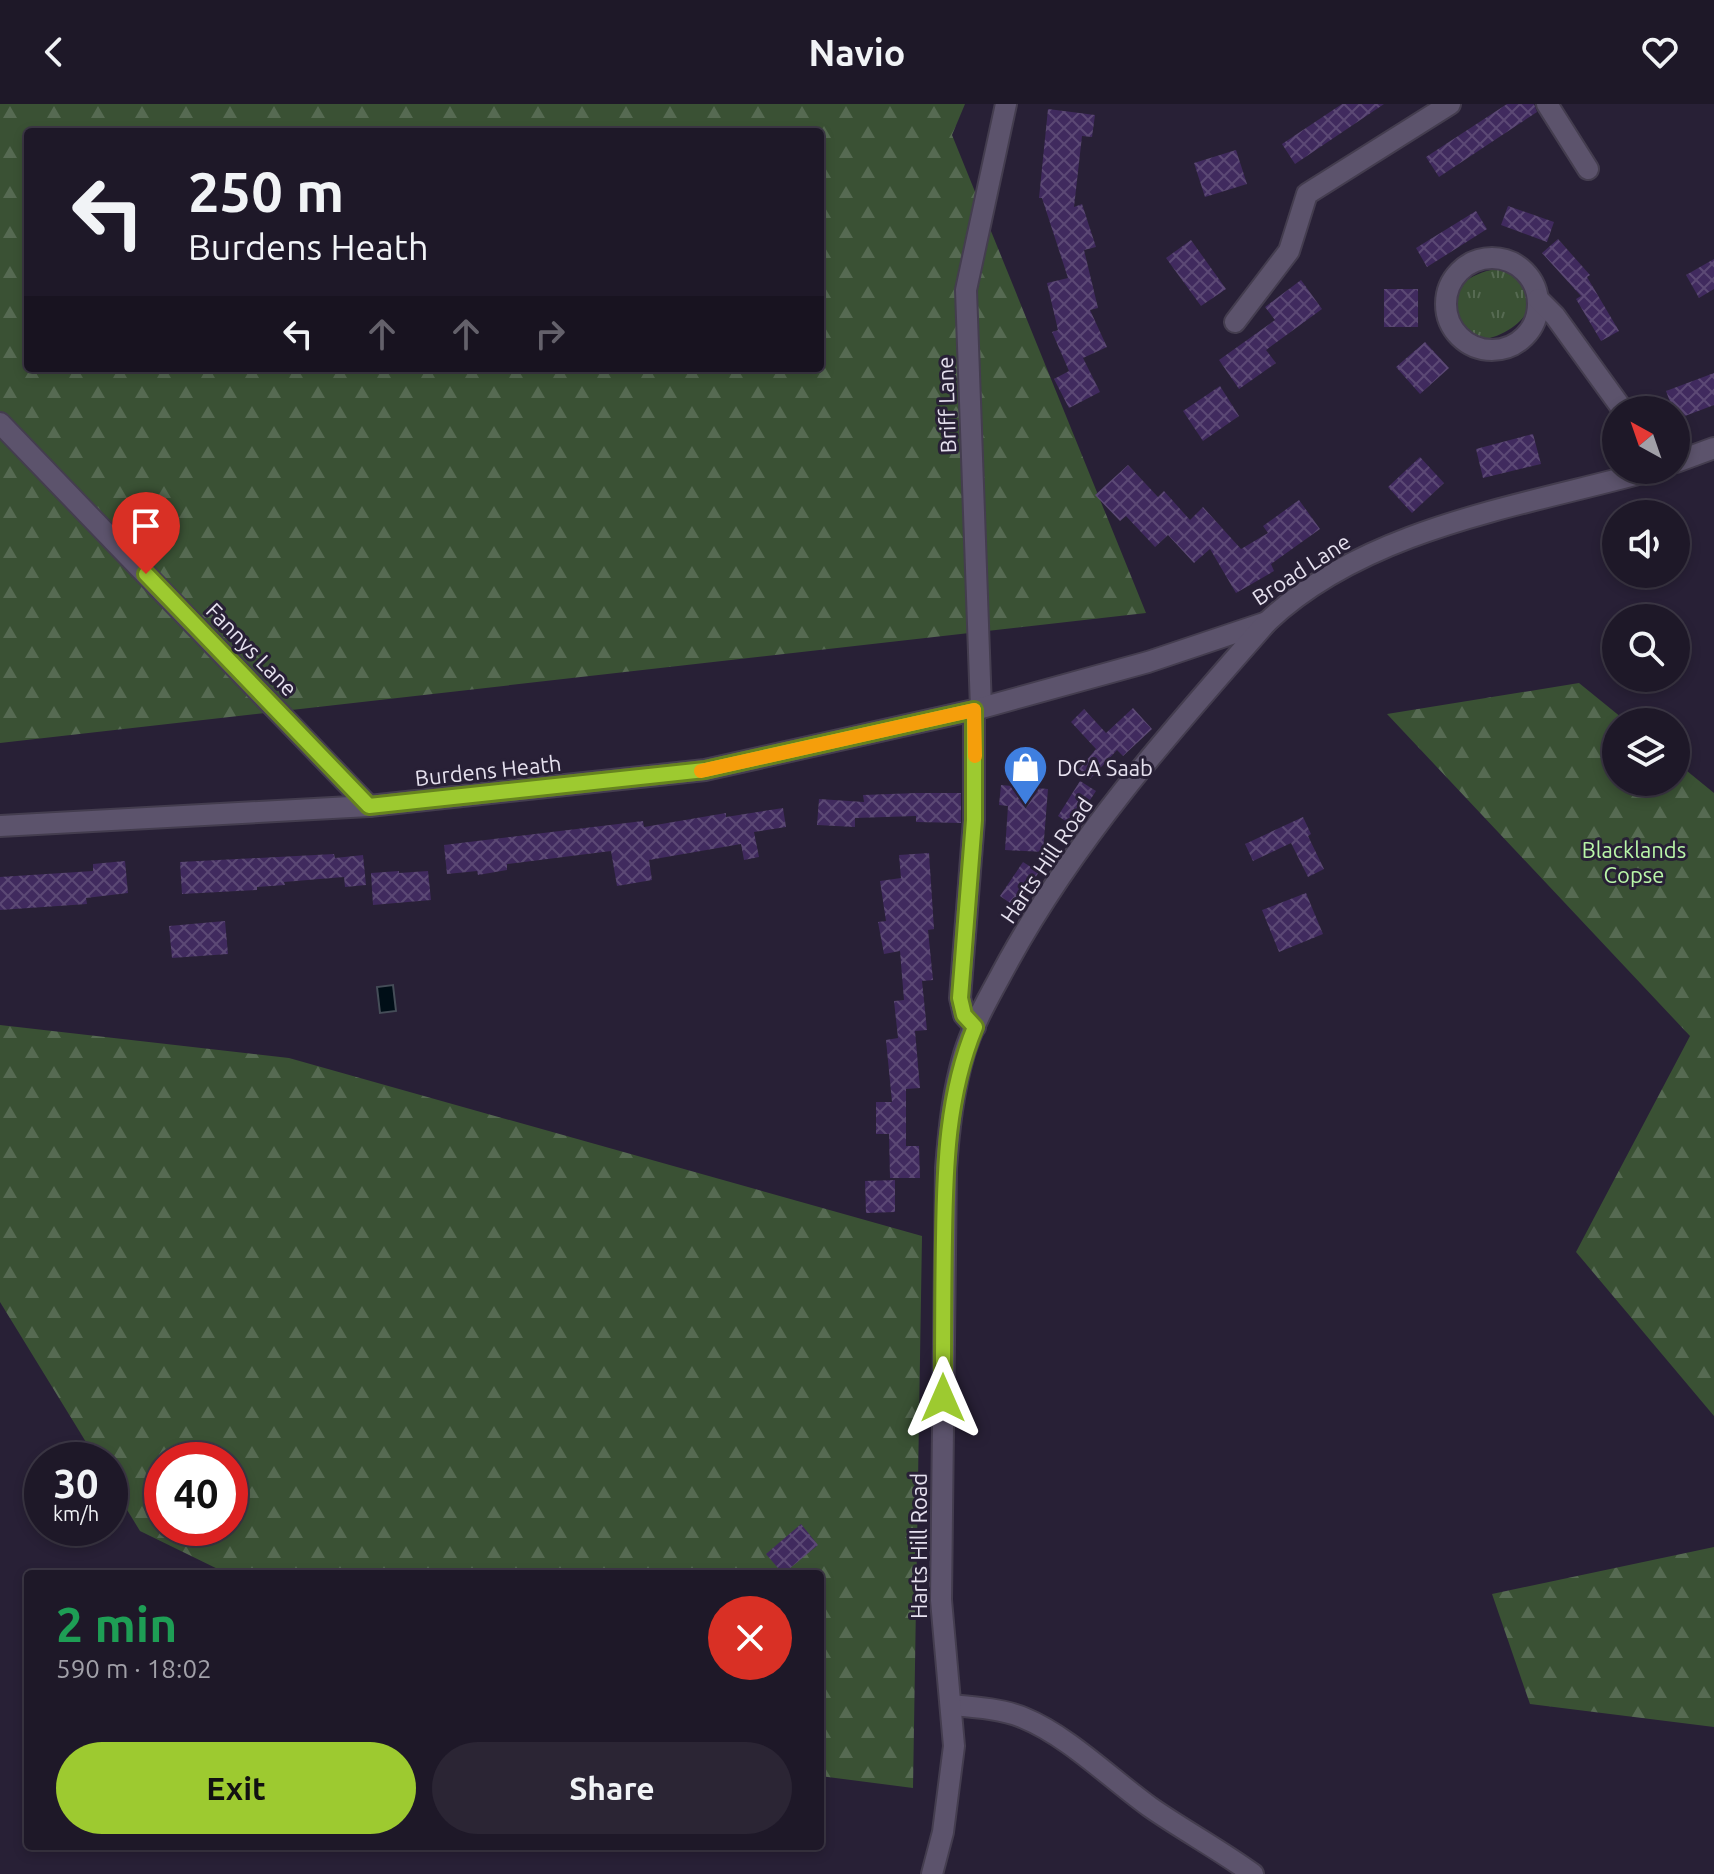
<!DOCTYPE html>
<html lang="en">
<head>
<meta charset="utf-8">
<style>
	:root { --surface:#1e1828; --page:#2b2534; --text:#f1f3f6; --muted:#a1a0a8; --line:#3c3745; --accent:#9dca30 }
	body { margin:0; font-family:Ubuntu,sans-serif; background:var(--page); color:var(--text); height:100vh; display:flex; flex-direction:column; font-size:30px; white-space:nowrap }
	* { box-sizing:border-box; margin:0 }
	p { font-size:26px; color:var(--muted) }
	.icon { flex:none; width:44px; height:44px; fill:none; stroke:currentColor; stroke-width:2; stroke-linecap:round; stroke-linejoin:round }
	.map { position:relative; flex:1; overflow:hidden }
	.side { position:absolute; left:24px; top:1466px; width:800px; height:280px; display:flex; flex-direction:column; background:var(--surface); border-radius:8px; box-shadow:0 4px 12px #0003,0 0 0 2px var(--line) }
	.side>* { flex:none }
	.top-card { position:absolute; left:24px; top:24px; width:800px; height:244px; border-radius:8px; box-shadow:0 4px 12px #0003,0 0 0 2px var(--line); background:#1e1828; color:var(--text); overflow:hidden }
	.needle { width:52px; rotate:320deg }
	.fabs { position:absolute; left:1602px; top:292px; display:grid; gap:16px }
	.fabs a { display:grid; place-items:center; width:88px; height:88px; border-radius:50%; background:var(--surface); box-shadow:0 4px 12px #0003,0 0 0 2px var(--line); font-size:40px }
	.speed { position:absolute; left:24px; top:1338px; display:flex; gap:16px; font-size:40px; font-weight:700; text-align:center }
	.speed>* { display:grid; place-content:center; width:104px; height:104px; border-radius:50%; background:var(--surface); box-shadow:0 4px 12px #0003,0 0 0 2px var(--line); line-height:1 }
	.speed small { font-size:20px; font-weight:400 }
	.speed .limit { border:12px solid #d22; background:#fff; color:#111 }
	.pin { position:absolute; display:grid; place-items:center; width:68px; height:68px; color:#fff; margin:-82px -34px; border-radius:50% 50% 50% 0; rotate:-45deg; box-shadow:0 0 8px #0007 }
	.pin .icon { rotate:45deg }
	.me { position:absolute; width:88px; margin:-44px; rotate:0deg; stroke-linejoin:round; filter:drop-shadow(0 0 6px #0008) }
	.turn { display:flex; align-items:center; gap:28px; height:168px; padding:0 32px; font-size:36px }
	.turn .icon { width:104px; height:104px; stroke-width:2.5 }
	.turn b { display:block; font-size:56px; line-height:68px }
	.lanes { display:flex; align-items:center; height:76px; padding:0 32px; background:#0003; justify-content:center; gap:40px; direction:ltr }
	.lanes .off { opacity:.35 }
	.round { display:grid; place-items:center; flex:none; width:84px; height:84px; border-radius:42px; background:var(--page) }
	.head { display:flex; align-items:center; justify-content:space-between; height:136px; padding:0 32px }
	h1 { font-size:48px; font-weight:700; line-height:60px; color:#1e9e55 }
	.action { display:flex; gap:16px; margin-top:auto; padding:16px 32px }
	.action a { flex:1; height:92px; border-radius:48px; background:var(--accent); color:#111; font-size:32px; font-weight:700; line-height:92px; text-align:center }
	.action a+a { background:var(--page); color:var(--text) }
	header { display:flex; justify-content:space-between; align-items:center; height:104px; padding:0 32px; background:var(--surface); font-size:36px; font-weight:700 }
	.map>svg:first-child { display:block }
	.grass { fill:url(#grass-tufts) }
	.forest { fill:url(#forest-firs); fill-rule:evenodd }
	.water { fill:#000e17; stroke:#454d58; stroke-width:2 }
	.building { fill:url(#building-cross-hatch) }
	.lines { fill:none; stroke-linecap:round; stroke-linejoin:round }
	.minor-casing { stroke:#443d4f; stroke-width:24 }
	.minor { stroke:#5c536c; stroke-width:20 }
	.route-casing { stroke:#66831f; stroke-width:20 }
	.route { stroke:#9dca30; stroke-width:14 }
	.slow { stroke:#f59e0b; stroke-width:14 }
	.labels { text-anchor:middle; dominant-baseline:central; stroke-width:6; stroke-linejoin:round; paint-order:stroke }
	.street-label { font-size:22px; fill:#e6e1ef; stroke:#282036 }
	.poi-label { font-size:22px; fill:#e6e1ef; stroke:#282036; text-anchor:start }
	.park-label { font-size:22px; fill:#b9f6a8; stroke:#282036 }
</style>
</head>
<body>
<header><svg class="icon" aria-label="back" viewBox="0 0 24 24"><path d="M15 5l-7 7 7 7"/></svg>Navio<svg class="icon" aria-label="heart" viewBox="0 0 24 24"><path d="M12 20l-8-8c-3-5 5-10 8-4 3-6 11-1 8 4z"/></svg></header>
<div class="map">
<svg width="1714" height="1770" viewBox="0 0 1714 1770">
	<defs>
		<pattern id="grass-tufts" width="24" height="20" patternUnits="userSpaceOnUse" patternTransform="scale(2)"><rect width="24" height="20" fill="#3a5134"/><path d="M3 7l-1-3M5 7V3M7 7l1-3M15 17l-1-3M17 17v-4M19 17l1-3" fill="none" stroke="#566a52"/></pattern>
		<pattern id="forest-firs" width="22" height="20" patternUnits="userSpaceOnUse" patternTransform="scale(2)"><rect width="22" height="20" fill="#3a5134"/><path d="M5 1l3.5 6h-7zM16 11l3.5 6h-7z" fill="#566a52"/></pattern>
		<pattern id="building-cross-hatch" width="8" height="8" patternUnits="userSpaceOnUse" patternTransform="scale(2)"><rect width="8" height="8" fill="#402a5e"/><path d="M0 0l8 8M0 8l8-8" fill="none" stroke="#5c4975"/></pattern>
	</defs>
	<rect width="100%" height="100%" fill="#282036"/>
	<path class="grass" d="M 1498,165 C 1561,187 1520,235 1472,237 C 1465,232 1456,227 1453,219 C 1438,189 1473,167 1498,165 Z"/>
	<g class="forest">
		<path d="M 0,0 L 965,0 L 952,31 L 1146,509 L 0,639 ZM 28,28 L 820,28 L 820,264 L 28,264 Z"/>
		<path d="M 1579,579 L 1627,618 L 1616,618 L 1616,678 L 1676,678 L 1676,658 L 1714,689 L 1714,1312 L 1576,1148 L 1690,932 L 1387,610 Z"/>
		<path d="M 0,921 L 289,954 L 922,1132 L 913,1684 L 820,1672 L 820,1470 L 228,1470 L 140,1427 L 110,1378 L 110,1356 L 97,1356 L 0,1198 ZM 162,1356 L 230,1356 L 230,1424 L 162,1424 Z"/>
		<path d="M 1714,1443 L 1714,1623 L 1530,1600 L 1492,1490 Z"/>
	</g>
	<path class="water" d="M 393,881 L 396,907 L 380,909 L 377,883 Z"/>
	<g class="building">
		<path d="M 1342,0 L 1384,0 L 1295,60 L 1282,40 Z"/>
		<path d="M 1507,0 L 1534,0 L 1537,8 L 1439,73 L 1426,53 Z"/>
		<path d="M 1048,5 L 1095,11 L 1092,33 L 1082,32 L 1074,103 L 1082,100 L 1096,143 L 1084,146 L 1098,204 L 1090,206 L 1107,243 L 1083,254 L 1100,288 L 1069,304 L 1054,275 L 1069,267 L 1052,228 L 1058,226 L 1047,179 L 1068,174 L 1042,94 L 1039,94 Z"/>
		<path d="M 1236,46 L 1247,80 L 1205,93 L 1194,59 Z"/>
		<path d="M 1508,102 L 1554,118 L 1547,138 L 1501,121 Z"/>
		<path d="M 1476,107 L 1487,125 L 1427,163 L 1416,144 Z"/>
		<path d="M 1558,135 L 1590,171 L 1587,173 L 1619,227 L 1601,237 L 1576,195 L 1581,192 L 1542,149 Z"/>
		<path d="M 1191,136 L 1226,185 L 1201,202 L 1166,154 Z"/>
		<path d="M 1714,155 L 1714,185 L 1699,194 L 1686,171 Z"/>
		<path d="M 1301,176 L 1322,205 L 1266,246 L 1276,259 L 1239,285 L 1219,256 L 1275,216 L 1265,203 Z"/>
		<rect x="1384" y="185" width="34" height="38"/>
		<path d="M 1425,238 L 1449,264 L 1420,290 L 1396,263 Z"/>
		<path d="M 1714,269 L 1714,301 L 1677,315 L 1676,306 L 1673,306 L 1666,287 Z"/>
		<path d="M 1220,282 L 1239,312 L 1203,337 L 1183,307 Z"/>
		<path d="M 1533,330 L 1541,360 L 1483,374 L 1476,345 Z"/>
		<path d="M 1420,353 L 1444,379 L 1412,409 L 1388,383 Z"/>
		<path d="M 1128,361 L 1158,393 L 1164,387 L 1190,416 L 1203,403 L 1241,445 L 1268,429 L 1263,422 L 1299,396 L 1320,425 L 1271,460 L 1274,467 L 1236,489 L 1210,445 L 1194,459 L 1168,431 L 1155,443 L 1126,412 L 1120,417 L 1095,391 Z"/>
		<path d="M 1133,604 L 1152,625 L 1123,652 L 1117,646 L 1090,675 L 1079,665 L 1096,645 L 1071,618 L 1084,605 L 1106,629 Z"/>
		<path d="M 1080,677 L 1096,687 L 1073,722 L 1058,712 Z"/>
		<path d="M 1001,681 L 1048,685 L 1043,748 L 1005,746 L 1008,702 L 999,701 Z"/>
		<path d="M 917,689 L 961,689 L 961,719 L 916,718 L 916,712 L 855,714 L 855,723 L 817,721 L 819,695 L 864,698 L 863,691 Z"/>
		<path d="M 783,704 L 786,723 L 754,728 L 759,753 L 744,756 L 741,740 L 649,756 L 652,776 L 617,782 L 611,747 L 507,760 L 507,766 L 478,771 L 477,767 L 447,770 L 444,741 L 643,717 L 644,723 L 726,709 L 726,713 Z"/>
		<path d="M 1303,713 L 1311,730 L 1308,732 L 1324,765 L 1308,773 L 1291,739 L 1253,757 L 1245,740 Z"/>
		<path d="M 929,749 L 934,825 L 928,826 L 933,876 L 922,877 L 927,926 L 915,927 L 920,984 L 906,985 L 906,1042 L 919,1042 L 920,1074 L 890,1074 L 889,1030 L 876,1030 L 876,998 L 892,998 L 886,936 L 898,934 L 894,897 L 904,896 L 900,847 L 884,850 L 878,818 L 886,817 L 880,777 L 901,774 L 899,751 Z"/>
		<path d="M 334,750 L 335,754 L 363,751 L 366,781 L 345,783 L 344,773 L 284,778 L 285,781 L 257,783 L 257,786 L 182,790 L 180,758 Z"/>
		<path d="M 125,757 L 128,789 L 86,794 L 87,800 L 0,806 L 0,773 L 93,767 L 93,760 Z"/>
		<path d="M 1023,758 L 1039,768 L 1016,803 L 1000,792 Z"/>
		<path d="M 399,767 L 399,769 L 428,767 L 431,796 L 373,801 L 371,769 Z"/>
		<path d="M 1306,789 L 1323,830 L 1279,848 L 1262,806 Z"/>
		<path d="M 225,817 L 228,850 L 172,854 L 169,822 Z"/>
		<path d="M 895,1076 L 895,1108 L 866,1109 L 865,1077 Z"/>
		<path d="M 801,1420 L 818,1441 L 783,1470 L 766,1450 Z"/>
	</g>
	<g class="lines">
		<defs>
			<g id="minor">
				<path d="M 1547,0 L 1588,65"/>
				<circle cx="1492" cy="200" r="46"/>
				<path d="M 1538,195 L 1555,212 L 1623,306"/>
				<path d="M 1235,218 L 1289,147 L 1307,90 L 1450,0"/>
				<path d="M 0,319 L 369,702"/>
				<path d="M 1676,358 L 1714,344"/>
				<path d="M 981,604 L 966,186 L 1006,0"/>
				<path d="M 974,606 L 974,716 L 960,894 L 964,911 L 975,923"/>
				<path d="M 0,722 L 369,702 L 705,666 L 974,606 L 1148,558 L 1267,518"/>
				<path d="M 951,1601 C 974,1603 1003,1605 1024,1614 C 1068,1632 1111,1675 1150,1703 C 1183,1726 1220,1746 1253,1770"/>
				<path d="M 932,1770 L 943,1728 L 954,1642 L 941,1496 L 946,1064 C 949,1025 953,987 964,950 C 974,917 993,886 1009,856 C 1078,731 1173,625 1267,518 C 1367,423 1524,402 1653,366"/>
			</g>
		</defs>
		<use href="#minor" class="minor-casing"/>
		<use href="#minor" class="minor"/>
	</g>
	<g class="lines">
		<defs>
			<path id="route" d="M 146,470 L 369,702 L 705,666 L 974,606 L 974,716 L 960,894 L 964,911 L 975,923 C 947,991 945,1062 944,1134 C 943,1188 943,1241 943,1294"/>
		</defs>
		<use href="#route" class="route-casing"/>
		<use href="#route" class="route"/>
		<path class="slow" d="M 701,667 L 974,606 L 975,652"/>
	</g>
	<defs>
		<symbol id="shop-pin" viewBox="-11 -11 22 30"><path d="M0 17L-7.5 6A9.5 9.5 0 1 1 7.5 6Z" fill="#3f7fe0" stroke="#282036"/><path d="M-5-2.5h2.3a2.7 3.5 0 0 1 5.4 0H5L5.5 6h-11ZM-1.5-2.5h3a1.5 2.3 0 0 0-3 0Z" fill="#fff"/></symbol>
	</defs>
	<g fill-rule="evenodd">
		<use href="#shop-pin" x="1000" y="638" width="51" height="69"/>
	</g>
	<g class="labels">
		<g class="street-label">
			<text transform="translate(946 301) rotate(-92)">Briff Lane</text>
			<text transform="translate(1301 465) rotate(-33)">Broad Lane</text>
			<text transform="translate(252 545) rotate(46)">Fannys Lane</text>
			<text transform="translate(488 666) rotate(-6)">Burdens Heath</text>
			<text transform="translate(1046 756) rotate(-56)">Harts Hill Road</text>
			<text transform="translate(918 1442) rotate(-90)">Harts Hill Road</text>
		</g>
		<g class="poi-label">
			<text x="1057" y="663">DCA Saab</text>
		</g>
		<g class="park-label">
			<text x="1634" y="745">Blacklands<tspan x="1634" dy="25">Copse</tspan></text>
		</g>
	</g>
</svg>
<div class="fabs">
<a><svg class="needle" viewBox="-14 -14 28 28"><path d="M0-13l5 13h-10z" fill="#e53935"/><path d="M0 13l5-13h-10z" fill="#a1a0a8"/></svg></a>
<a><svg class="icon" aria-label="sound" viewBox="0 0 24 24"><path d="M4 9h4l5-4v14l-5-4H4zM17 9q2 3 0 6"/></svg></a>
<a><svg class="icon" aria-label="search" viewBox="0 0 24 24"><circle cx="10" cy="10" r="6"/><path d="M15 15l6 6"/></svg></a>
<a><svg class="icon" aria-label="layers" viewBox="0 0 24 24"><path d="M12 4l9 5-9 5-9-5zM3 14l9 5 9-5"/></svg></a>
</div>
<div class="speed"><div>30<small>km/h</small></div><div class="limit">40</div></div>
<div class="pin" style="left:146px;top:470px;background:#d93025"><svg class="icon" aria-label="arrive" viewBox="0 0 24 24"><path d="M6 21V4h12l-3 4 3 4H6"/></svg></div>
<svg class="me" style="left:943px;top:1294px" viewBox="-20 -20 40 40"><path d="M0-17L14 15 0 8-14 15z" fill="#9dca30" stroke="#fff" stroke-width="4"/></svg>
<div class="top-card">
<div class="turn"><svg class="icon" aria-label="left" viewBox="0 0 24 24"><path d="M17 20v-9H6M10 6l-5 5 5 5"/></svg><div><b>250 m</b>Burdens Heath</div></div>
<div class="lanes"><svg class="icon" aria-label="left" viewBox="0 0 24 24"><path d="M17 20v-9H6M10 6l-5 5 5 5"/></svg><svg class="icon off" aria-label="ahead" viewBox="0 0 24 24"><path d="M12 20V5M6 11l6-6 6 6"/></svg><svg class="icon off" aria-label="ahead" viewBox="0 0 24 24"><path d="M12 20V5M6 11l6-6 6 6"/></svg><svg class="icon off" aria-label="right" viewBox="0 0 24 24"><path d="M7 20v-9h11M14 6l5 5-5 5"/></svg></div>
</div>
<section class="side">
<div class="head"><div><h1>2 min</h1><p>590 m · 18:02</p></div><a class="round" style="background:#d93025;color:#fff"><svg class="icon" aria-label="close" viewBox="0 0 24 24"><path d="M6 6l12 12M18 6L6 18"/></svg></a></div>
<div class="action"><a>Exit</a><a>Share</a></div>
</section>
</div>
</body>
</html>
